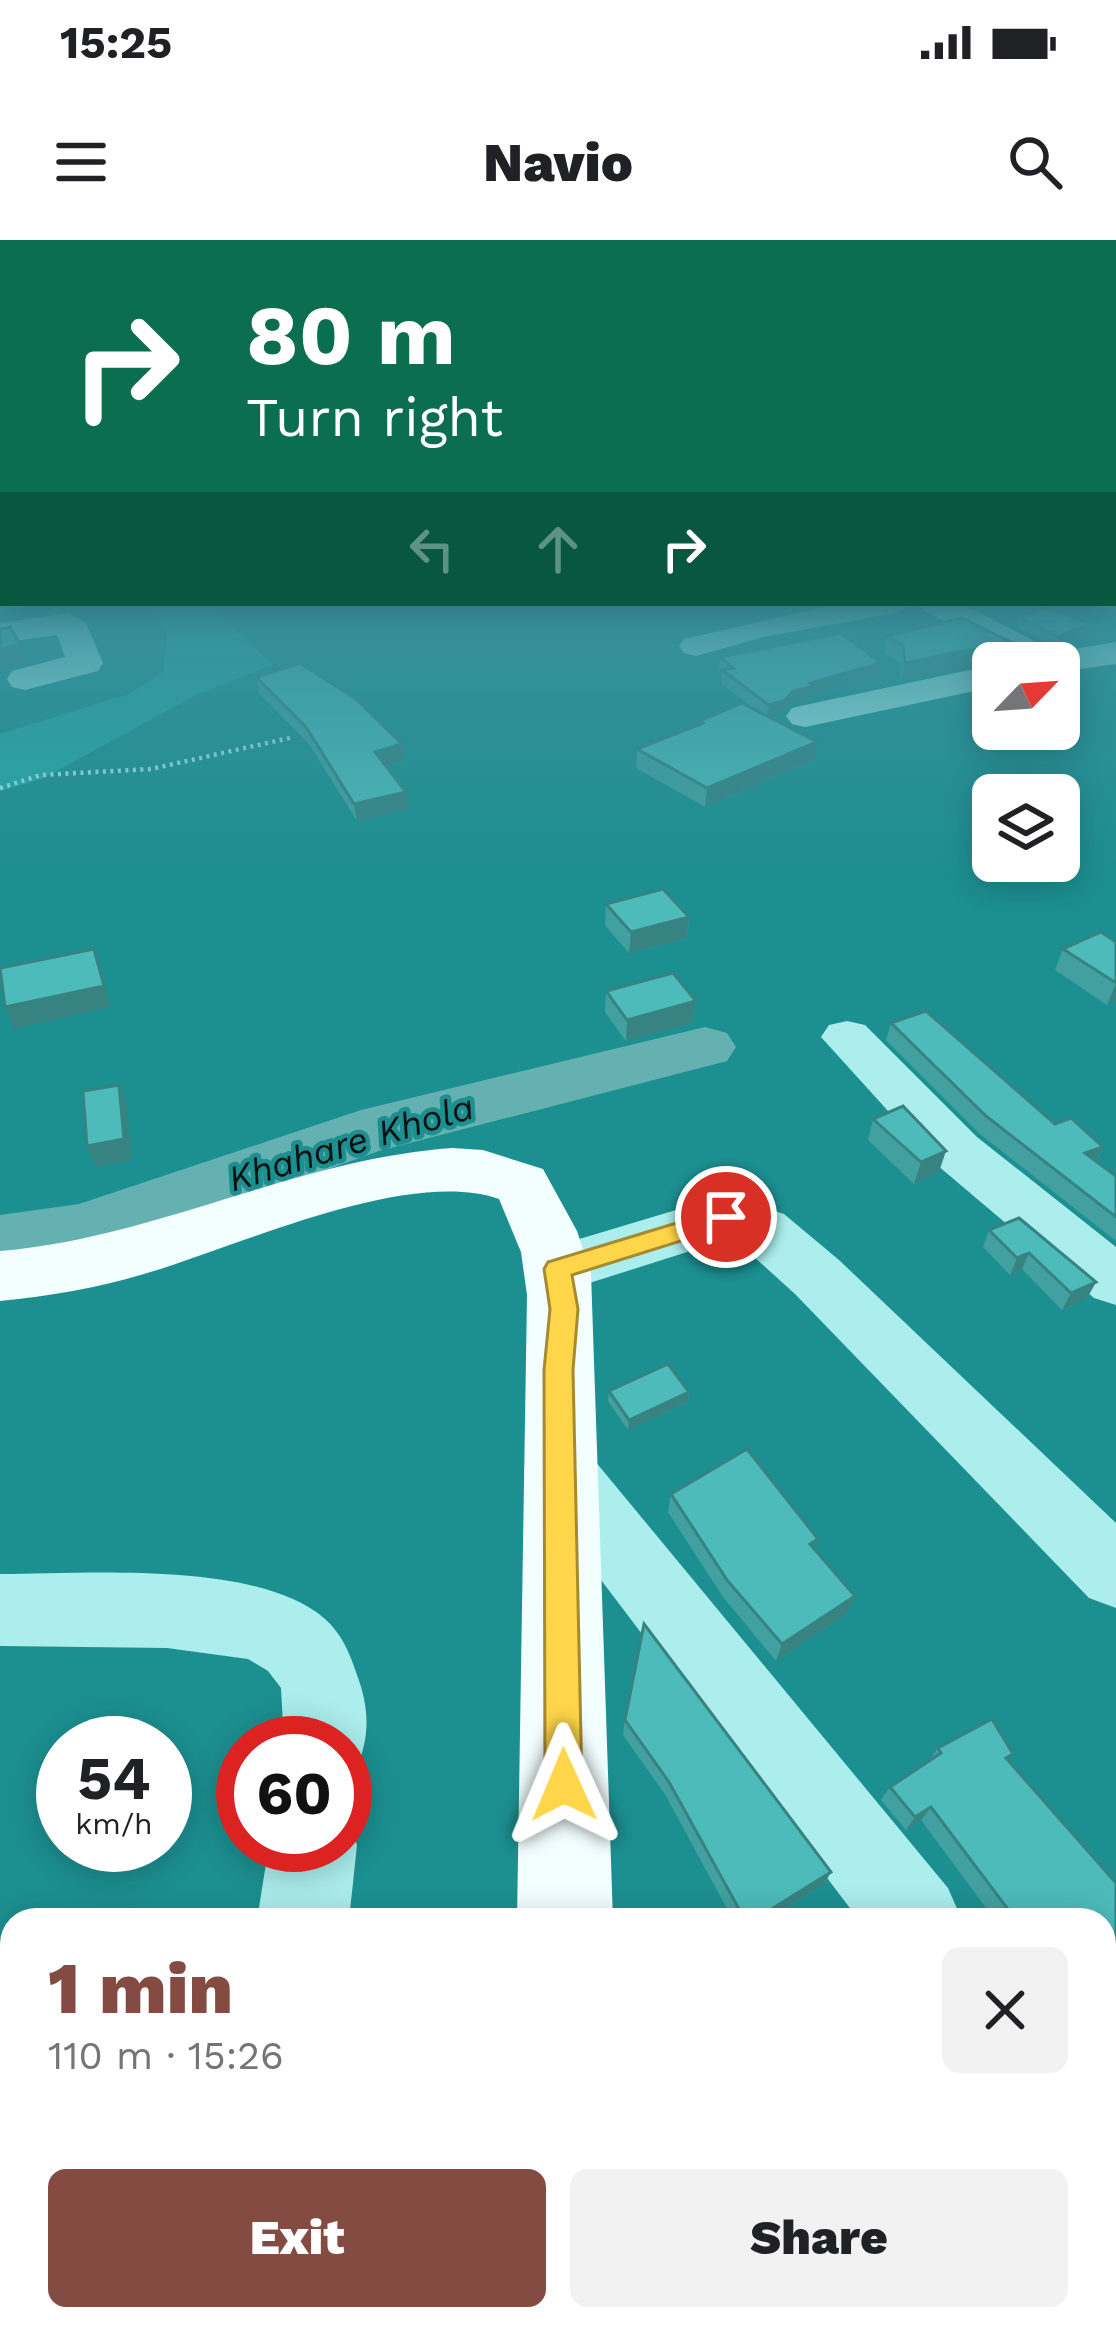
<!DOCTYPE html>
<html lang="en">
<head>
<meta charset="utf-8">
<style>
	:root { --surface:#fff; --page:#f2f2f2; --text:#202124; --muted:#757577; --accent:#844b43 }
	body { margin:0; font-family:"Work Sans",sans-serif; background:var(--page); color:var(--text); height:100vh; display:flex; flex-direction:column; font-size:45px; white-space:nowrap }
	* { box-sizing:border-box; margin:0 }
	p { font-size:39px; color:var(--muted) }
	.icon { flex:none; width:66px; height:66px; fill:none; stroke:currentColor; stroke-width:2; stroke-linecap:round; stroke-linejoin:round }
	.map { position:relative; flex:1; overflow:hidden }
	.drawer { position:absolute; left:0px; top:1668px; width:1116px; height:423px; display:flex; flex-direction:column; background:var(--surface); border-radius:36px 36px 0 0; box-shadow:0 6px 30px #0003 }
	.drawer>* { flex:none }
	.hud { position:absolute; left:0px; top:0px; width:1116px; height:366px; box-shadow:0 6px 30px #0003; background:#0b6e4f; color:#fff; overflow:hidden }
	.needle { width:78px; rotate:65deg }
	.tools { position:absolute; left:972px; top:402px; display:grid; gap:24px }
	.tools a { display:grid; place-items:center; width:108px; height:108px; border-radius:18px; background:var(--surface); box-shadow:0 6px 30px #0003; font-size:60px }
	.speed { position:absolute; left:36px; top:1476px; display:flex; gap:24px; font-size:60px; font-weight:700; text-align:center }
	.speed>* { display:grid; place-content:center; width:156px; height:156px; border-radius:50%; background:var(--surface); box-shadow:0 6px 30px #0003; line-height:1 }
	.speed small { font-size:30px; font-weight:400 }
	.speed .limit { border:18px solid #d22; background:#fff; color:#111 }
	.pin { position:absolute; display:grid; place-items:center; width:102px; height:102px; color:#fff; margin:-51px; border:6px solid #fff; border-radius:50%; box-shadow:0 3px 12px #0007 }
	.me { position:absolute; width:132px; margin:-66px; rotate:359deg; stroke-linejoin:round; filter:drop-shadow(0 0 9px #0008) }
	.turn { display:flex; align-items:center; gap:42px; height:252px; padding:0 48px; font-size:54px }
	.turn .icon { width:156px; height:156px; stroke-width:2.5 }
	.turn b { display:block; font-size:84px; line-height:102px }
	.lanes { display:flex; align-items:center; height:114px; padding:0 48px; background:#0003; justify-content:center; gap:60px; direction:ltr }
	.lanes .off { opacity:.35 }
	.round { display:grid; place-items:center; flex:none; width:126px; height:126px; border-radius:18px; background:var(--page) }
	.head { display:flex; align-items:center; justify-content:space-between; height:204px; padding:0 48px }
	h1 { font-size:72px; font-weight:800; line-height:90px; color:var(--accent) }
	.cta { display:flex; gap:24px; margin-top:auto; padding:24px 48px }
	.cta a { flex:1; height:138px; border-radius:18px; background:var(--accent); color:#fff; font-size:48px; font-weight:800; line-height:138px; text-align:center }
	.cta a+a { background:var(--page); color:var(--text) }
	.status { display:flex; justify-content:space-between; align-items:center; height:84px; padding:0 60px; background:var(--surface); direction:ltr }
	.status svg { height:33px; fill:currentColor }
	header { display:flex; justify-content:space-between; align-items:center; height:156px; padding:0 48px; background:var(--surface); font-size:54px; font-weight:800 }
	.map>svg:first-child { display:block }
	.green { fill:#25a9a7 }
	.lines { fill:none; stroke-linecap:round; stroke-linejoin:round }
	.river { fill:#65b1b1; fill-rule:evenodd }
	.path { stroke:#abeeed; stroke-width:4.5; stroke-dasharray:3 4.5; stroke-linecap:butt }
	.minor { fill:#abeeed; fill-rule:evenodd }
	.major { fill:#f2feff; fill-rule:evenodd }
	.wall { fill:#42a1a0 }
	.shaded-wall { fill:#368382 }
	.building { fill:#4dbbba; stroke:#368382; stroke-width:3 }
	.route { fill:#ffd54a; stroke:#a68a30; stroke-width:3 }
	.labels { text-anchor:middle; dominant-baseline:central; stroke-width:9; stroke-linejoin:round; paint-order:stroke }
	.water-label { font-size:36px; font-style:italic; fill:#111; stroke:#1c8f90 }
</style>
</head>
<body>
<div class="status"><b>15:25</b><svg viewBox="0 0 49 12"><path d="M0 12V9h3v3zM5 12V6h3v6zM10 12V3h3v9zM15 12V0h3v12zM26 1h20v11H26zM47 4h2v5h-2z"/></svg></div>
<header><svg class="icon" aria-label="menu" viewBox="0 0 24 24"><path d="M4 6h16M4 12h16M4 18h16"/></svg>Navio<svg class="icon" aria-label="search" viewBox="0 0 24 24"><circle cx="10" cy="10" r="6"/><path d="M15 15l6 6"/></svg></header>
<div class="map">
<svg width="1116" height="2090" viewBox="0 0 1116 2090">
	<rect width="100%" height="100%" fill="#1c8f90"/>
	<path class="green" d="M 153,363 L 217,363 L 208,365 L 273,425 L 196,455 L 42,539 L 0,551 L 0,494 L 129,454 L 163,432 L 167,394 L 148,369 Z"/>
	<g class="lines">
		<path class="river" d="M 705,787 L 727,793 L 736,807 L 727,821 L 379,911 L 83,1017 L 0,1029 L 0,975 L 79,964 L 361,870 Z"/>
		<path class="path" d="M 0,548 L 41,535 L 151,529 L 294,497"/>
		<g class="minor">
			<path d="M 841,363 L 912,363 L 896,373 L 768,396 L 696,416 L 684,413 L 679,406 L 684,399 Z"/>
			<path d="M 919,363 L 960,363 L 1056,412 L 1116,402 L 1116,424 L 1059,432 L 1059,423 L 1024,423 L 923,370 Z"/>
			<path d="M 69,373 L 86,383 L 103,423 L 98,431 L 25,450 L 12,447 L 7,439 L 12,431 L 65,417 L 57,395 L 0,403 L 0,383 Z"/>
			<path d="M 993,425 L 993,447 L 805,487 L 792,484 L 786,476 L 792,468 L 805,465 Z"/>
			<path d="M 847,781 L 865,785 L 977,897 L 1116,1007 L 1116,1065 L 1094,1058 L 937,925 L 821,797 L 829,785 Z"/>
			<path d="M 726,955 L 784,974 L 839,1020 L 1116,1283 L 1116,1368 L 1089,1358 L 795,1054 L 742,1006 L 725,1000 L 558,1053 L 536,1046 L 527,1029 L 536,1012 Z"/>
			<path d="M 560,1200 L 585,1209 L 948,1648 L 962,1680 L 859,1680 L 535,1253 L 524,1231 L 535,1209 Z"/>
			<path d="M 0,1334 C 86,1334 258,1320 325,1379 C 342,1394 350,1414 357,1435 C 370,1470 370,1498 355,1532 L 345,1537 L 345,1503 L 284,1503 L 281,1448 L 268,1431 L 248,1419 L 167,1408 L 0,1406 Z"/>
			<path d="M 345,1576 L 357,1605 L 349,1680 L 257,1680 L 269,1605 L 345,1605 Z"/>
			<path d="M 1104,1865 L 1116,1870 L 1116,1982 L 1104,1977 Z"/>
			<path d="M 195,2079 L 303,2079 L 302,2090 L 192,2090 Z"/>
		</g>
		<g class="major">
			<path d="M 452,908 L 483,910 L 543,929 L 577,991 L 591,1033 L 613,1680 L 517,1680 L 527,1055 L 521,1012 L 499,959 C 407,927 237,1007 144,1034 C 97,1048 49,1056 0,1061 L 0,1011 C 156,998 297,919 452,908 Z"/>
			<rect x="512" y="2079" width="114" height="11"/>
		</g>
	</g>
	<g class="wall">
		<path d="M 1019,377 L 1087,393 L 1055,407 L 1017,387 Z"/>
		<path d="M 887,396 L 1019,406 L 1015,423 L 994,423 L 992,421 L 901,440 L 900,423 L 884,413 Z"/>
		<path d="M 720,417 L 881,423 L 878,436 L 812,455 L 812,459 L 791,464 L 782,474 L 769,477 L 814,520 L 705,567 L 636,528 L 637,509 L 698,485 L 699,481 L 760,473 L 721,443 L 722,432 L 719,430 Z"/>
		<path d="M 256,437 L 404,521 L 386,526 L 408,569 L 357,581 L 309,504 L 259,453 Z"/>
		<path d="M 606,664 L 689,677 L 687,698 L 629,713 L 605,685 Z"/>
		<path d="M 1116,702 L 1116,761 L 1107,765 L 1055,730 L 1063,709 Z"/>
		<path d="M 606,751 L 696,761 L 693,783 L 626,801 L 605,772 Z"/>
		<path d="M 891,783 L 1055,884 L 1103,907 L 1096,921 L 1116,936 L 1116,1001 L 980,894 L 886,800 Z"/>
		<path d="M 873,879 L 939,932 L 914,944 L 868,900 Z"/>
		<path d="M 989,990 L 1096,1042 L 1087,1058 L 1062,1070 L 1022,1029 L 1010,1035 L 983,1007 Z"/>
		<path d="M 609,1151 L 689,1152 L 688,1162 L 628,1190 L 608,1161 Z"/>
		<path d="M 671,1254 L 847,1374 L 776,1421 L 723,1357 L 668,1272 Z"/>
		<path d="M 625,1480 L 831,1632 L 824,1644 L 766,1680 L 733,1680 L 666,1556 L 623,1495 Z"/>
		<path d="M 938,1508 L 1008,1520 L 1116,1643 L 1116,1817 L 1104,1801 L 1104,1680 L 995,1680 L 921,1580 L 906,1590 L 881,1560 L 890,1547 L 928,1522 Z"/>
		<path d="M 1104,2076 L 1116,2076 L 1116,2090 L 1088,2090 L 1099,2079 L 1104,2079 Z"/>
		<path d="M 916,2079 L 1016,2079 L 1023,2090 L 908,2090 Z"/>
	</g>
	<g class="shaded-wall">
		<path d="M 0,357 L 4,378 L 0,380 Z"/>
		<path d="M 1090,384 L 1087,393 L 1055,407 L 1058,397 Z"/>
		<path d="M 20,404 L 26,423 L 0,431 L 0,410 Z"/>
		<path d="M 997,404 L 992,421 L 901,440 L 905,423 Z"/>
		<path d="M 1019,406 L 1015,423 L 999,423 L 1002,411 Z"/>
		<path d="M 881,423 L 878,436 L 812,455 L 812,459 L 791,464 L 782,474 L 767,478 L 769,465 L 793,451 L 810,443 Z"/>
		<path d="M 817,502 L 814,520 L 705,567 L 707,548 Z"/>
		<path d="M 402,504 L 404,521 L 377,528 L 375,512 Z"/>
		<path d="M 406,552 L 408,569 L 357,581 L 354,564 Z"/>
		<path d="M 689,677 L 687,698 L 629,713 L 631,692 Z"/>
		<path d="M 94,709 L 111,767 L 14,789 L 5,767 Z"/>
		<path d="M 1116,743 L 1116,761 L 1107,765 Z"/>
		<path d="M 696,761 L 693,783 L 626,801 L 627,780 Z"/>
		<path d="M 119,845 L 127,866 L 132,921 L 96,927 L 87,906 Z"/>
		<path d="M 1103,907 L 1094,924 L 1085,913 Z"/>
		<path d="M 946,911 L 939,932 L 914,944 L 921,922 Z"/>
		<path d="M 1029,1013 L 1022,1029 L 1010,1035 L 1017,1018 Z"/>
		<path d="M 1096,1042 L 1087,1058 L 1062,1070 L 1071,1053 Z"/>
		<path d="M 689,1152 L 688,1162 L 628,1190 L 629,1180 Z"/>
		<path d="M 855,1356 L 847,1374 L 776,1421 L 782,1404 Z"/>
		<path d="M 931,1567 L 921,1580 L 906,1590 L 915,1577 Z"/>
		<path d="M 831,1632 L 824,1644 L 766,1680 L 754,1680 Z"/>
	</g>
	<g class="building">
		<path d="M 1046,367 L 1090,384 L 1058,397 L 1019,377 Z"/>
		<path d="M 962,378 L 1019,406 L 1002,411 L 997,404 L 905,423 L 903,406 L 887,396 Z"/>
		<path d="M 10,387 L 20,404 L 0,410 L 0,389 Z"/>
		<path d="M 841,393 L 881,423 L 810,443 L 814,446 L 793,451 L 784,461 L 769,465 L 722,430 L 733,428 L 720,417 Z"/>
		<path d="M 300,423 L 356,459 L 402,504 L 375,512 L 406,552 L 354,564 L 306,487 L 256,437 Z"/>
		<path d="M 742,463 L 817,502 L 707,548 L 637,509 L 703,483 L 699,481 Z"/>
		<path d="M 663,649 L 689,677 L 631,692 L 606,664 Z"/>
		<path d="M 1101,692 L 1116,702 L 1116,743 L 1063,709 Z"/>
		<path d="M 94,709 L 104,746 L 5,767 L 0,728 Z"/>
		<path d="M 673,733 L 696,761 L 627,780 L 606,751 Z"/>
		<path d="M 926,771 L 1055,884 L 1071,878 L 1103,907 L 1085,913 L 1116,936 L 1116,977 L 986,876 L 891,783 Z"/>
		<path d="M 119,845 L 124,899 L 87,906 L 83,851 Z"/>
		<path d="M 903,866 L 946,911 L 921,922 L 873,879 Z"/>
		<path d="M 1019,978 L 1096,1042 L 1071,1053 L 1029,1013 L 1017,1018 L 989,990 Z"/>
		<path d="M 668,1124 L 689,1152 L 629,1180 L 609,1151 Z"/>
		<path d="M 747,1209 L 818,1299 L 810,1304 L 855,1356 L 782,1404 L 727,1340 L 671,1254 Z"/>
		<path d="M 644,1384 L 831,1632 L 754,1680 L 745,1680 L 669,1542 L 625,1480 Z"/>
		<path d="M 992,1479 L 1013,1514 L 1006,1518 L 1116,1643 L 1116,1786 L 1104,1771 L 1104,1680 L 1016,1680 L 931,1567 L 915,1577 L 890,1547 L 941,1513 L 938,1508 Z"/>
		<path d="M 642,2079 L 709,2079 L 714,2090 L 642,2090 Z"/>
		<path d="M 935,2079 L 1016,2079 L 1023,2090 L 928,2090 Z"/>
	</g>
	<linearGradient id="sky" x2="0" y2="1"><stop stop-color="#0f4f4f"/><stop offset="0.55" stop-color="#3a909c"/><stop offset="1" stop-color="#3a909c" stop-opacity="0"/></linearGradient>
	<rect width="1116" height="646" fill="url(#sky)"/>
	<path class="route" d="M 726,968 L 739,977 L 735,984 L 572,1035 L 578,1069 L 573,1130 L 582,1545 L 577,1558 L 564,1564 L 551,1558 L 545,1545 L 544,1130 L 550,1069 L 544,1029 L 548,1022 Z"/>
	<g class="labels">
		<g class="water-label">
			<text transform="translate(351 903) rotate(-17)">Khahare Khola</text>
		</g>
	</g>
</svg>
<div class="tools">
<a><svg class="needle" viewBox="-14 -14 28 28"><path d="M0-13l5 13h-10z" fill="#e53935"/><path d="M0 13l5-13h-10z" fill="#757577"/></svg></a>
<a><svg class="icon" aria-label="layers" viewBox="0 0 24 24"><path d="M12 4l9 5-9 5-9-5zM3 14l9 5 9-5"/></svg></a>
</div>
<div class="speed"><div>54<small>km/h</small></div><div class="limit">60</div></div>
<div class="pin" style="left:726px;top:977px;background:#d93025"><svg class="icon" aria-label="arrive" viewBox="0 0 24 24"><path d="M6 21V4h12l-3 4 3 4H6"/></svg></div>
<svg class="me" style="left:564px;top:1545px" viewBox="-20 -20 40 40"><path d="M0-17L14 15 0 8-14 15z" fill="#ffd54a" stroke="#fff" stroke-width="4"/></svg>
<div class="hud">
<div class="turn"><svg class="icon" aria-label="right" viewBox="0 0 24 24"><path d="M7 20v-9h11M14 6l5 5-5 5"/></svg><div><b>80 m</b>Turn right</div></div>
<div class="lanes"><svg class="icon off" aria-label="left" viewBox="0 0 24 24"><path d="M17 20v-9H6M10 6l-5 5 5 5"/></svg><svg class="icon off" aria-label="ahead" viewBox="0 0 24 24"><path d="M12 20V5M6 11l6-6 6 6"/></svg><svg class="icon" aria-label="right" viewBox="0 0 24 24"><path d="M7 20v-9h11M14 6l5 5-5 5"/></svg></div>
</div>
<section class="drawer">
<div class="head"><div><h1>1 min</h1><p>110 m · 15:26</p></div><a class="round"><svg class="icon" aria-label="close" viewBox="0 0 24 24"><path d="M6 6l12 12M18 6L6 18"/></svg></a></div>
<div class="cta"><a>Exit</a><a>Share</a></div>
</section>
</div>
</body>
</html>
